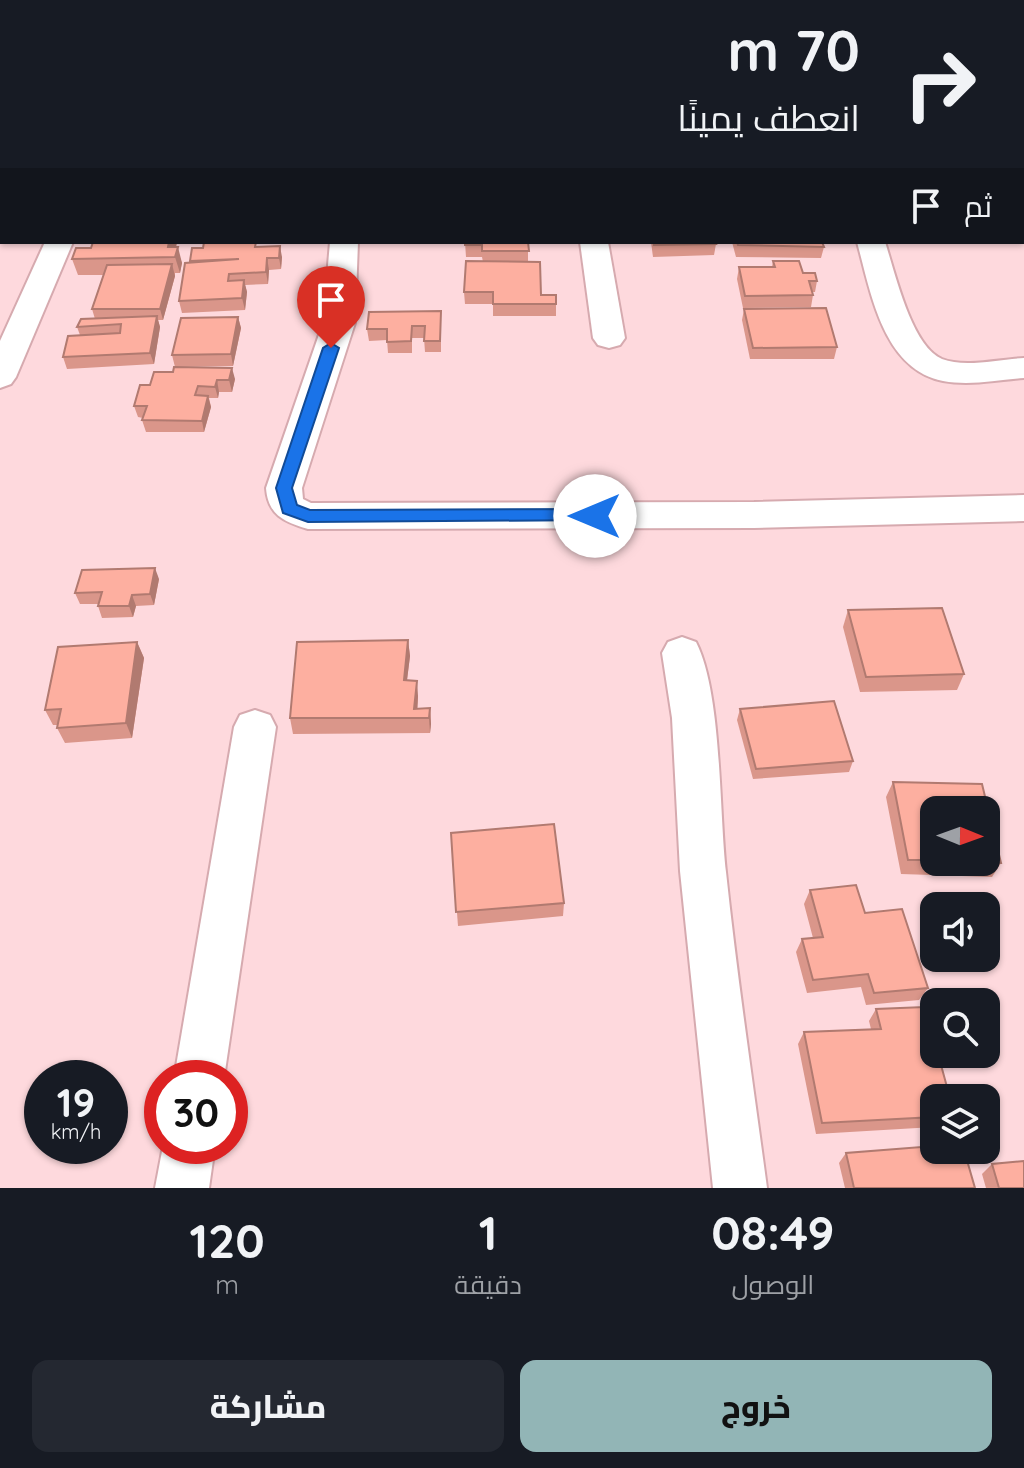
<!DOCTYPE html>
<html lang="ar">
<head>
<meta charset="utf-8">
<style>
	:root { --surface:#171b24; --page:#242831; --text:#f1f3f6; --muted:#9ea1a6; --accent:#92b5b6 }
	body { margin:0; font-family:Quicksand,Cairo,sans-serif; background:var(--page); color:var(--text); direction:rtl; height:100vh; display:flex; flex-direction:column; font-size:30px; white-space:nowrap }
	* { box-sizing:border-box; margin:0 }
	p { font-size:26px; color:var(--muted) }
	.icon { flex:none; width:44px; height:44px; fill:none; stroke:currentColor; stroke-width:2; stroke-linecap:round; stroke-linejoin:round }
	.map { position:relative; height:1188px; overflow:hidden; direction:ltr }
	.sheet { display:flex; flex-direction:column; background:var(--surface); flex:1 }
	.sheet>* { flex:none }
	.hud { position:absolute; left:0px; top:0px; width:1024px; height:244px; box-shadow:0 2px 6px #0004; direction:rtl; background:#171b24; color:var(--text); overflow:hidden }
	.needle { width:52px; rotate:91deg }
	.buttons { position:absolute; left:920px; top:796px; display:grid; gap:16px }
	.buttons a { display:grid; place-items:center; width:80px; height:80px; border-radius:16px; background:var(--surface); box-shadow:0 2px 6px #0004; font-size:40px }
	.speed { position:absolute; left:24px; top:1060px; display:flex; gap:16px; font-size:40px; font-weight:700; text-align:center }
	.speed>* { display:grid; place-content:center; width:104px; height:104px; border-radius:50%; background:var(--surface); box-shadow:0 2px 6px #0004; line-height:1 }
	.speed small { font-size:20px; font-weight:400 }
	.speed .limit { border:12px solid #d22; background:#fff; color:#111 }
	.pin { position:absolute; display:grid; place-items:center; width:68px; height:68px; color:#fff; margin:-82px -34px; border-radius:50% 50% 50% 0; rotate:-45deg; box-shadow:0 0 8px #0007 }
	.pin .icon { rotate:45deg }
	.me { position:absolute; width:88px; margin:-44px; rotate:270deg; stroke-linejoin:round; filter:drop-shadow(0 0 6px #0008) }
	.turn { display:flex; align-items:center; gap:28px; height:168px; padding:0 32px; font-size:36px }
	.turn .icon { width:104px; height:104px; stroke-width:2.5 }
	.turn b { display:block; font-size:56px; line-height:68px }
	.then { display:flex; align-items:center; height:76px; padding:0 32px; background:#0003; gap:16px; font-size:30px }
	.eta { display:flex; justify-content:space-evenly; align-items:center; height:136px; text-align:center }
	.eta b { font-size:48px; font-weight:800; line-height:56px }
	.action { display:flex; gap:16px; margin-top:auto; padding:16px 32px }
	.action a { flex:1; height:92px; border-radius:16px; background:var(--accent); color:#111; font-size:32px; font-weight:800; line-height:92px; text-align:center }
	.action a+a { background:var(--page); color:var(--text) }
	.map>svg:first-child { display:block }
	.lines { fill:none; stroke-linecap:round; stroke-linejoin:round }
	.minor-casing { stroke:#d6aaaf; stroke-width:4 }
	.minor { fill:#fff; fill-rule:evenodd }
	.wall { fill:#da968a; fill-rule:evenodd }
	.shaded-wall { fill:#b17a70 }
	.building { fill:#fdafa0; stroke:#b17a70; stroke-width:2 }
	.route { fill:#1a73e8; stroke:#114b97; stroke-width:2 }
</style>
</head>
<body>
<div class="map">
<svg width="1024" height="1188" viewBox="0 0 1024 1188">
	<rect width="100%" height="100%" fill="#fed9dd"/>
	<g class="lines">
		<defs>
			<g id="minor">
				<rect x="84" y="0" width="22" height="2"/>
				<rect x="344" y="0" width="22" height="2"/>
				<rect x="559" y="0" width="22" height="2"/>
				<path d="M 775,0 L 797,0 L 798,2 L 776,2 Z"/>
				<path d="M 980,0 L 1002,0 L 1003,2 L 981,2 Z"/>
				<path d="M 0,44 L 2,44 L 0,59 Z"/>
				<rect x="1022" y="64" width="2" height="18"/>
				<path d="M 2,94 L 2,111 L 0,112 L 0,95 Z"/>
				<path d="M 45,242 L 73,242 L 16,377 L 11,384 L 0,388 L 0,341 Z"/>
				<path d="M 330,242 L 358,242 L 355,323 L 302,488 L 303,499 L 311,503 L 754,502 L 1024,495 L 1024,521 L 754,528 L 308,529 C 284,522 268,515 266,488 L 323,323 Z"/>
				<path d="M 580,242 L 608,242 L 625,338 L 620,345 L 609,348 L 598,345 L 593,338 Z"/>
				<path d="M 857,242 L 885,242 C 895,272 911,346 942,359 C 965,368 1000,359 1024,358 L 1024,378 C 998,380 970,386 943,381 C 883,369 871,293 857,242 Z"/>
				<path d="M 682,637 L 696,642 C 722,693 719,811 726,872 C 737,977 753,1083 767,1188 L 713,1188 L 680,871 L 672,718 L 662,653 L 668,642 Z"/>
				<path d="M 255,710 L 270,715 L 276,727 L 224,1078 L 174,1078 L 234,727 L 240,715 Z"/>
				<path d="M 163,1146 L 215,1146 L 209,1188 L 155,1188 Z"/>
			</g>
		</defs>
		<use href="#minor" class="minor-casing"/>
		<use href="#minor" class="minor"/>
	</g>
	<g class="wall">
		<rect x="243" y="0" width="47" height="2"/>
		<rect x="395" y="0" width="42" height="2"/>
		<rect x="454" y="0" width="47" height="2"/>
		<path d="M 600,0 L 649,0 L 648,2 L 600,2 Z"/>
		<path d="M 93,242 L 177,242 L 176,247 L 182,263 L 180,273 L 175,273 L 175,276 L 163,320 L 158,320 L 160,327 L 154,364 L 67,369 L 63,357 L 80,335 L 77,327 L 95,319 L 92,309 L 103,275 L 78,275 L 72,259 L 91,248 Z"/>
		<path d="M 465,242 L 528,242 L 528,262 L 541,295 L 556,304 L 556,316 L 493,316 L 493,304 L 465,304 L 464,292 L 483,262 L 482,257 L 466,257 Z"/>
		<path d="M 651,242 L 715,242 L 716,244 L 714,255 L 653,257 Z"/>
		<path d="M 732,242 L 822,242 L 824,247 L 821,258 L 736,257 Z"/>
		<path d="M 259,246 L 282,257 L 281,269 L 269,270 L 268,284 L 245,285 L 247,292 L 245,310 L 182,313 L 179,301 L 190,261 L 203,248 Z"/>
		<path d="M 773,261 L 817,281 L 815,292 L 813,292 L 813,295 L 811,307 L 743,308 L 737,279 L 739,267 L 772,267 Z"/>
		<path d="M 744,309 L 837,347 L 834,359 L 750,359 L 742,320 Z"/>
		<path d="M 238,317 L 241,328 L 233,366 L 175,367 L 235,379 L 232,392 L 219,392 L 218,398 L 209,398 L 211,407 L 204,432 L 146,432 L 142,420 L 143,418 L 138,417 L 134,406 L 150,385 L 173,372 L 175,367 L 172,355 Z"/>
		<path d="M 441,322 L 441,352 L 425,352 L 424,338 L 412,338 L 412,353 L 388,353 L 387,340 L 369,341 L 367,329 Z"/>
		<path d="M 159,579 L 154,605 L 136,606 L 133,617 L 102,618 L 98,606 L 99,604 L 80,604 L 75,593 Z"/>
		<path d="M 848,610 L 964,674 L 957,690 L 860,692 L 843,627 Z"/>
		<path d="M 408,640 L 410,656 L 407,680 L 418,696 L 417,709 L 430,708 L 431,724 L 430,733 L 293,734 L 290,718 Z"/>
		<path d="M 137,642 L 144,658 L 132,738 L 65,743 L 57,728 L 57,725 L 53,725 L 45,710 Z"/>
		<path d="M 740,709 L 853,761 L 849,772 L 753,779 L 737,720 Z"/>
		<path d="M 893,782 L 982,784 L 1001,863 L 992,877 L 901,874 L 886,797 ZM 934,810 L 986,810 L 986,862 L 934,862 Z"/>
		<path d="M 451,833 L 564,903 L 563,916 L 458,926 Z"/>
		<path d="M 810,890 L 865,913 L 928,988 L 919,1000 L 866,1005 L 861,987 L 807,993 L 796,952 L 802,939 L 813,938 L 804,904 Z"/>
		<path d="M 876,1009 L 934,1098 L 934,1127 L 816,1134 L 798,1044 L 804,1032 L 871,1029 L 869,1021 Z"/>
		<path d="M 846,1153 L 975,1188 L 845,1188 L 839,1163 Z"/>
		<path d="M 992,1164 L 1024,1188 L 986,1188 L 982,1174 Z"/>
	</g>
	<g class="shaded-wall">
		<path d="M 169,242 L 177,242 L 174,257 L 168,247 Z"/>
		<path d="M 280,246 L 282,257 L 281,269 L 279,258 Z"/>
		<path d="M 178,247 L 182,263 L 180,273 L 175,257 Z"/>
		<path d="M 267,258 L 269,270 L 268,284 L 266,272 Z"/>
		<path d="M 172,264 L 175,276 L 163,320 L 160,309 Z"/>
		<path d="M 244,280 L 247,292 L 245,310 L 242,298 Z"/>
		<path d="M 157,316 L 160,327 L 154,364 L 150,353 Z"/>
		<path d="M 238,317 L 241,328 L 233,366 L 231,354 Z"/>
		<path d="M 232,368 L 235,379 L 232,392 L 229,380 Z"/>
		<path d="M 217,380 L 219,392 L 218,398 L 215,387 Z"/>
		<path d="M 208,396 L 211,407 L 204,432 L 202,421 Z"/>
		<path d="M 155,568 L 159,579 L 154,605 L 150,594 Z"/>
		<path d="M 132,595 L 136,606 L 133,617 L 129,606 Z"/>
		<path d="M 408,640 L 410,656 L 405,696 L 404,680 Z"/>
		<path d="M 137,642 L 144,658 L 132,738 L 126,723 Z"/>
		<path d="M 417,681 L 418,696 L 417,718 L 414,709 Z"/>
		<path d="M 430,708 L 431,724 L 430,733 L 429,718 Z"/>
	</g>
	<g class="building">
		<path d="M 395,0 L 430,0 L 430,1 Z"/>
		<path d="M 454,0 L 500,0 L 500,1 Z"/>
		<path d="M 874,0 L 949,0 L 950,2 L 875,2 Z"/>
		<path d="M 93,242 L 169,242 L 168,247 L 178,247 L 175,257 L 72,259 L 76,248 L 91,248 Z"/>
		<path d="M 204,242 L 256,242 L 255,247 L 280,246 L 279,258 L 267,258 L 266,272 L 229,274 L 228,281 L 244,280 L 242,298 L 179,301 L 185,263 L 239,259 L 190,261 L 192,248 L 203,248 Z"/>
		<path d="M 465,242 L 528,242 L 529,251 L 482,251 L 482,245 L 465,245 Z"/>
		<path d="M 654,242 L 715,242 L 716,244 L 654,245 Z"/>
		<path d="M 737,242 L 822,242 L 824,247 L 738,245 Z"/>
		<path d="M 466,261 L 540,262 L 541,295 L 556,295 L 556,304 L 493,304 L 493,292 L 464,292 Z"/>
		<path d="M 773,261 L 799,261 L 803,273 L 815,273 L 817,281 L 809,281 L 813,295 L 745,296 L 739,267 L 775,267 Z"/>
		<path d="M 172,264 L 160,309 L 92,309 L 107,265 Z"/>
		<path d="M 826,308 L 837,347 L 753,348 L 744,309 Z"/>
		<path d="M 441,311 L 440,341 L 424,341 L 425,326 L 412,326 L 411,341 L 387,342 L 387,329 L 367,329 L 369,312 Z"/>
		<path d="M 157,316 L 150,353 L 63,357 L 68,336 L 120,333 L 121,324 L 77,327 L 81,319 Z"/>
		<path d="M 238,317 L 231,354 L 172,355 L 181,318 Z"/>
		<path d="M 174,367 L 232,368 L 229,380 L 217,380 L 215,387 L 198,386 L 195,395 L 208,396 L 202,421 L 142,420 L 147,406 L 134,406 L 140,385 L 150,385 L 154,372 L 173,372 Z"/>
		<path d="M 155,568 L 150,594 L 132,595 L 129,606 L 98,606 L 102,592 L 75,593 L 82,570 Z"/>
		<path d="M 942,608 L 964,674 L 866,677 L 848,610 Z"/>
		<path d="M 408,640 L 404,680 L 417,681 L 414,709 L 430,708 L 429,718 L 290,718 L 297,642 Z"/>
		<path d="M 137,642 L 126,723 L 57,728 L 61,709 L 45,710 L 58,647 Z"/>
		<path d="M 834,701 L 853,761 L 756,769 L 740,709 Z"/>
		<path d="M 893,782 L 982,784 L 1001,863 L 981,862 L 986,862 L 986,810 L 934,810 L 934,860 L 908,860 Z"/>
		<path d="M 554,824 L 564,903 L 456,912 L 451,833 Z"/>
		<path d="M 856,885 L 865,913 L 902,909 L 928,988 L 874,993 L 868,974 L 813,980 L 802,939 L 823,937 L 810,890 Z"/>
		<path d="M 925,1007 L 934,1040 L 934,1054 L 938,1054 L 950,1098 L 934,1098 L 934,1117 L 822,1123 L 804,1032 L 881,1029 L 876,1009 Z"/>
		<path d="M 934,1146 L 934,1150 L 964,1150 L 975,1188 L 854,1188 L 846,1153 Z"/>
		<path d="M 1024,1161 L 1024,1188 L 999,1188 L 992,1164 Z"/>
	</g>
	<path class="route" d="M 331,343 L 339,348 L 292,488 L 297,505 L 310,510 L 595,509 L 604,516 L 601,520 L 308,522 L 283,513 L 276,488 L 323,348 Z"/>
</svg>
<div class="buttons">
<a><svg class="needle" viewBox="-14 -14 28 28"><path d="M0-13l5 13h-10z" fill="#e53935"/><path d="M0 13l5-13h-10z" fill="#9ea1a6"/></svg></a>
<a><svg class="icon" aria-label="sound" viewBox="0 0 24 24"><path d="M4 9h4l5-4v14l-5-4H4zM17 9q2 3 0 6"/></svg></a>
<a><svg class="icon" aria-label="search" viewBox="0 0 24 24"><circle cx="10" cy="10" r="6"/><path d="M15 15l6 6"/></svg></a>
<a><svg class="icon" aria-label="layers" viewBox="0 0 24 24"><path d="M12 4l9 5-9 5-9-5zM3 14l9 5 9-5"/></svg></a>
</div>
<div class="speed"><div>19<small>km/h</small></div><div class="limit">30</div></div>
<div class="pin" style="left:331px;top:348px;background:#d93025"><svg class="icon" aria-label="arrive" viewBox="0 0 24 24"><path d="M6 21V4h12l-3 4 3 4H6"/></svg></div>
<svg class="me" style="left:595px;top:516px" viewBox="-20 -20 40 40"><circle r="19" fill="#fff"/><path d="M0-13L10 11 0 6-10 11z" fill="#1a73e8"/></svg>
<div class="hud">
<div class="turn"><svg class="icon" aria-label="right" viewBox="0 0 24 24"><path d="M7 20v-9h11M14 6l5 5-5 5"/></svg><div><b>70 m</b>انعطف يمينًا</div></div>
<div class="then">ثم<svg class="icon" aria-label="arrive" viewBox="0 0 24 24"><path d="M6 21V4h12l-3 4 3 4H6"/></svg></div>
</div>
</div>
<section class="sheet">
<div class="eta">
<div><b>08:49</b><p>الوصول</p></div>
<div><b>1</b><p>دقيقة</p></div>
<div><b>120</b><p>m</p></div>
</div>
<div class="action"><a>خروج</a><a>مشاركة</a></div>
</section>
</body>
</html>
